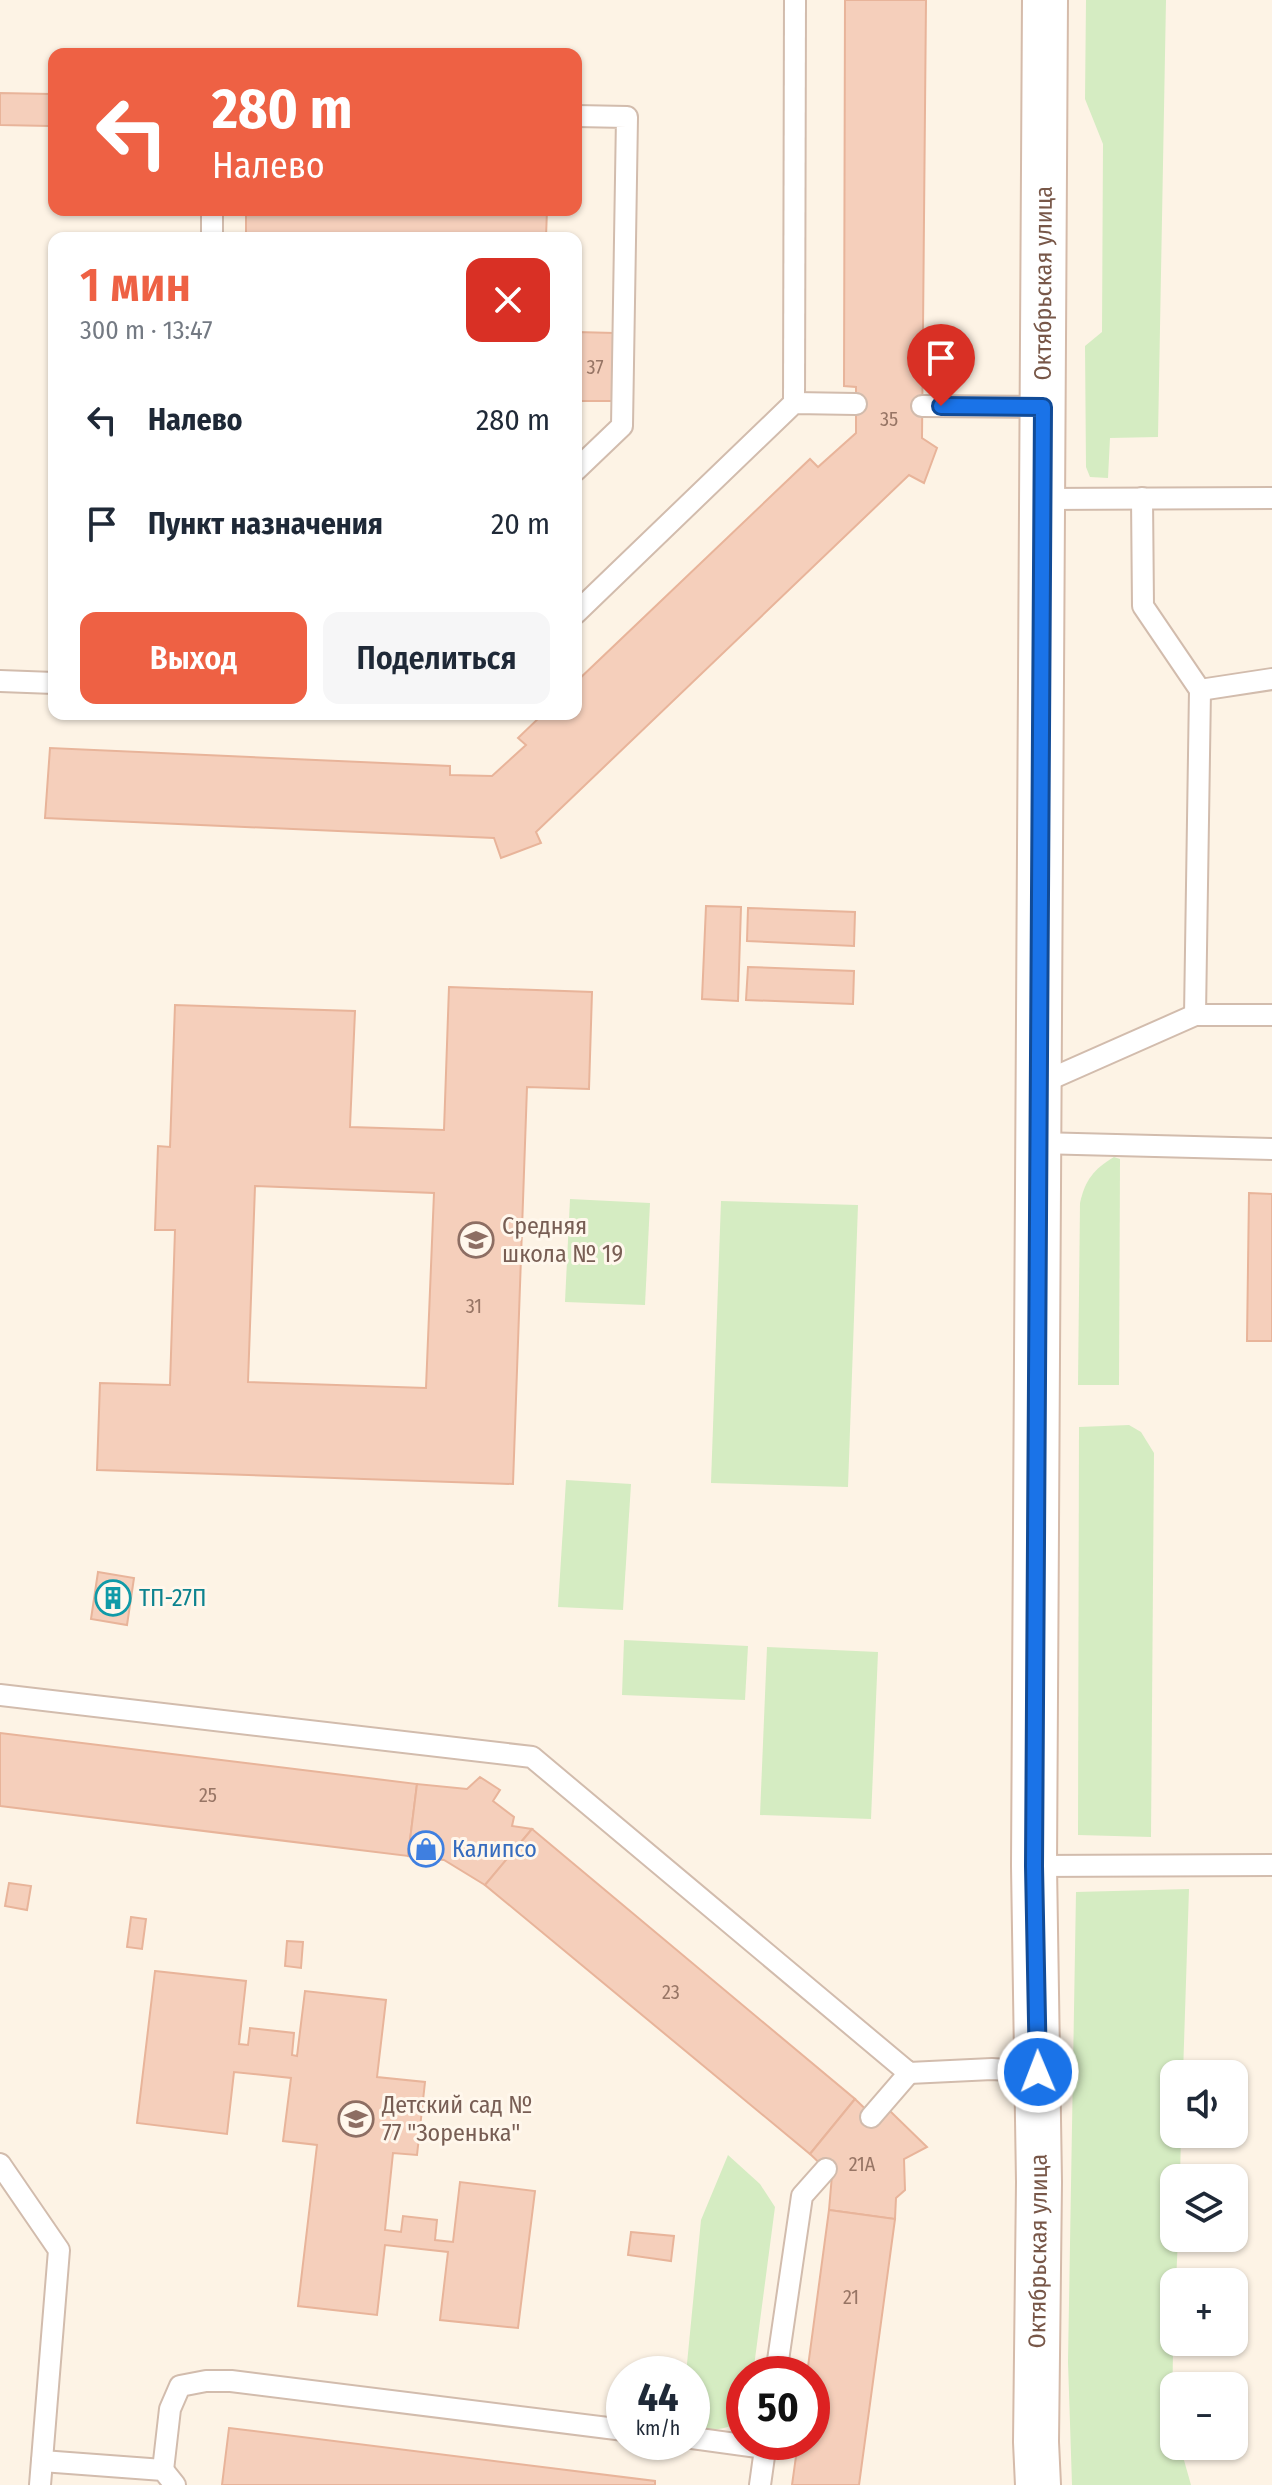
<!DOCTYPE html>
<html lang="ru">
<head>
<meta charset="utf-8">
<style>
	:root { --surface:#fff; --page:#f6f6f7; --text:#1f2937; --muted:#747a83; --accent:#ee6144 }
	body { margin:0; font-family:"Fira Sans Condensed",sans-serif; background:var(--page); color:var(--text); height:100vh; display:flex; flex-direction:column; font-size:30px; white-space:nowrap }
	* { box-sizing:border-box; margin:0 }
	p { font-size:26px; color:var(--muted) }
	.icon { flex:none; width:44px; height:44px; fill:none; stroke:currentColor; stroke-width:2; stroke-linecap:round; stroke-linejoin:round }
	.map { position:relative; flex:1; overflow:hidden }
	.drawer { position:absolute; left:48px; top:232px; width:534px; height:488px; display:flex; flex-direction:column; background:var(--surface); border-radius:16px; box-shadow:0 2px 6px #0004 }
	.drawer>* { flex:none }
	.guide { position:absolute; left:48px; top:48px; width:534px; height:168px; border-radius:16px; box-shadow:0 2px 6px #0004; background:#ee6144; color:#fff; overflow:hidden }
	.tools { position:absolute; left:1160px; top:2060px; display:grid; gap:16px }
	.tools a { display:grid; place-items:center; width:88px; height:88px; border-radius:16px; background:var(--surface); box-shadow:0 2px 6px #0004; font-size:40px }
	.speed { position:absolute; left:606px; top:2356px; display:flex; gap:16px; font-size:40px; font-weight:700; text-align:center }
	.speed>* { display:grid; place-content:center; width:104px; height:104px; border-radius:50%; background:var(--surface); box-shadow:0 2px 6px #0004; line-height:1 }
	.speed small { font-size:20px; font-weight:400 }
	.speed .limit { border:12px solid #d22; background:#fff; color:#111 }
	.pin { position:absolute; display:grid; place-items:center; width:68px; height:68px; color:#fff; margin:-82px -34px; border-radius:50% 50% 50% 0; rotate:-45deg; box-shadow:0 0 8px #0007 }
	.pin .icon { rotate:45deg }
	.me { position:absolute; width:88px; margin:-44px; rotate:359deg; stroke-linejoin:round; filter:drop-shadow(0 0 6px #0008) }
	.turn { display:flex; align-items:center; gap:28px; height:168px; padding:0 32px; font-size:36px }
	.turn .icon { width:104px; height:104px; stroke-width:2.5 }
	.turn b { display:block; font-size:56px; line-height:68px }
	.round { display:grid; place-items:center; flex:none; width:84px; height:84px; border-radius:16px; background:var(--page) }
	.head { display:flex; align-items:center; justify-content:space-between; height:136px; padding:0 32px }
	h1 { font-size:48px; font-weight:600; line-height:60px; color:var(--accent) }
	.action { display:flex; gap:16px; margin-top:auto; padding:16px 32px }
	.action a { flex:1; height:92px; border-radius:16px; background:var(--accent); color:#fff; font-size:32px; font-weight:600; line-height:92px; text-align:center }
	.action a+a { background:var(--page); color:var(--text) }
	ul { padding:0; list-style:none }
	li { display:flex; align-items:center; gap:24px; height:104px; padding:0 32px }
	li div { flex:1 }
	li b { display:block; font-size:30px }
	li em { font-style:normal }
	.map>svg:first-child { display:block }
	.green { fill:#d5ecc2 }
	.building { fill:#f5cfbb; stroke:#e8b49a; stroke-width:2; fill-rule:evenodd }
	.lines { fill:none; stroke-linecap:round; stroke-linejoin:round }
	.service-casing { stroke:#d2bcad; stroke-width:24 }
	.secondary-casing { stroke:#d5bbaa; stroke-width:48 }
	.service { stroke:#fff; stroke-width:20 }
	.secondary { stroke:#fff; stroke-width:44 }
	.route-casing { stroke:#114b97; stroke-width:20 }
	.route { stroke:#1a73e8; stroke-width:14 }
	.labels { text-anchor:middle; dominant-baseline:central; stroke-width:6; stroke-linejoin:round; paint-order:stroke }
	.number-label { font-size:20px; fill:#977565 }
	.street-label { font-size:24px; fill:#785748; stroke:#fff7ec }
	.education-label { font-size:24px; fill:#785e54; stroke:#fff7ec; text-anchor:start }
	.culture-label { font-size:24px; fill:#0d838f; stroke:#fff7ec; text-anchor:start }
	.shop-label { font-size:24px; fill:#366cbe; stroke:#fff7ec; text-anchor:start }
</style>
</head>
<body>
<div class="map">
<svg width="1272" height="2485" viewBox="0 0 1272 2485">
	<rect width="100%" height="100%" fill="#fdf3e5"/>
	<g class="green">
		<path d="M 1086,0 L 1166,0 L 1158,437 L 1110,438 L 1108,478 L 1090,477 L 1086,467 L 1085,346 L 1102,332 L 1103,144 L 1085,99 Z"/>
		<path d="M 1114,1157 L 1120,1159 L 1119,1385 L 1078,1385 L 1080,1203 C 1085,1180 1094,1169 1114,1157 Z"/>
		<path d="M 570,1199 L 650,1203 L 645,1305 L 565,1302 Z"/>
		<path d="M 721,1201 L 858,1205 L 848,1487 L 711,1483 Z"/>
		<path d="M 1129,1425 L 1141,1432 L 1154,1453 L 1151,1837 L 1078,1835 L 1079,1427 Z"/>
		<path d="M 566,1480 L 631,1484 L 623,1610 L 558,1607 Z"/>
		<path d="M 624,1640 L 748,1646 L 745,1700 L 622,1695 Z"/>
		<path d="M 767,1647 L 878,1652 L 871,1819 L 760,1815 Z"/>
		<path d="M 1189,1889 L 1183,2074 L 1174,2074 L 1174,2134 L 1181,2134 L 1180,2178 L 1174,2178 L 1174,2238 L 1178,2238 L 1176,2282 L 1174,2282 L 1172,2419 L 1174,2446 L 1180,2446 L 1191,2485 L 1072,2485 L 1068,2362 L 1076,1892 Z"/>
		<path d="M 728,2155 L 760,2184 L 775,2207 L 753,2374 L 744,2374 L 744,2416 C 730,2432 712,2430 692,2429 L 692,2374 L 686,2374 L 701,2220 Z"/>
	</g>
	<g class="building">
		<path d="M 845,0 L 926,0 L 922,438 L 937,448 L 924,483 L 909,475 L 536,832 L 541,843 L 501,858 L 494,838 L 45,818 L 50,748 L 450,766 L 450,775 L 492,776 L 526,745 L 518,738 L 543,714 L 576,714 L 576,682 L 810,459 L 818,467 L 856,433 L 856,387 L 844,386 Z"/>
		<path d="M 0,93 L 50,94 L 49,126 L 0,125 Z"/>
		<path d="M 246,210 L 547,210 L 546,237 L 246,236 Z"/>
		<path d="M 576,332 L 614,333 L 613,401 L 576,401 Z"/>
		<path d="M 706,906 L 741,907 L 738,1001 L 702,999 Z"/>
		<path d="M 748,908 L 855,912 L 854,946 L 747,941 Z"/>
		<path d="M 748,967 L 854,971 L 853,1004 L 746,1000 Z"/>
		<path d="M 449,987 L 592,992 L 589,1089 L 527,1087 L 513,1484 L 97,1470 L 100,1383 L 170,1385 L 175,1230 L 155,1230 L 158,1146 L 170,1147 L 175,1005 L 355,1011 L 350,1127 L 444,1130 ZM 255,1186 L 434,1193 L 426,1388 L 248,1382 Z"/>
		<path d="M 1249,1193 L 1272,1194 L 1272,1341 L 1247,1341 Z"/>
		<path d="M 98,1572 L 134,1578 L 127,1625 L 91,1619 Z"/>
		<path d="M 0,1733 L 417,1784 L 408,1856 L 0,1806 Z"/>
		<path d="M 480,1777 L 500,1790 L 493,1801 L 514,1817 L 512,1826 L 532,1829 L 485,1885 L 444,1860 L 408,1856 L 417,1784 L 467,1789 Z"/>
		<path d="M 532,1829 L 855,2099 L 810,2154 L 485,1885 Z"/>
		<path d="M 9,1883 L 31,1886 L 27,1910 L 5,1906 Z"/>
		<path d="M 131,1917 L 146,1919 L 142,1949 L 127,1947 Z"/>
		<path d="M 287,1941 L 303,1942 L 301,1968 L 285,1966 Z"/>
		<path d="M 155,1971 L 246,1981 L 239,2044 L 248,2045 L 250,2028 L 294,2033 L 292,2055 L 297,2056 L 305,1991 L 386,2000 L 377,2077 L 425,2082 L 417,2155 L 393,2153 L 385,2230 L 401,2232 L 403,2216 L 437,2220 L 435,2240 L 453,2242 L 460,2182 L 535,2191 L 518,2328 L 440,2320 L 448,2252 L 385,2245 L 377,2315 L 298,2306 L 317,2145 L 283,2141 L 291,2078 L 234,2072 L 227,2134 L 137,2123 Z"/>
		<path d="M 855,2099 L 880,2123 L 889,2110 L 927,2147 L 904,2159 L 905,2190 L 896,2198 L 895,2219 L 829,2210 L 832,2175 L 810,2154 Z"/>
		<path d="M 829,2210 L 895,2219 L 859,2485 L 792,2485 L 798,2442 L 812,2442 L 812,2374 L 807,2374 Z"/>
		<path d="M 631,2232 L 674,2236 L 671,2261 L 628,2255 Z"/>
		<path d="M 229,2428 L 655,2481 L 655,2485 L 222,2485 Z"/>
	</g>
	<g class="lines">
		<defs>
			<g id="service">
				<path d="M 576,116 L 627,117 L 622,426 L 576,470"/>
				<path d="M 212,238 L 212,210"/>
				<path d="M 794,403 L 795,0"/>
				<path d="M 922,406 L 1043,407"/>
				<path d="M 1042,499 L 1272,498"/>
				<path d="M 576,613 L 794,403 L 856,404"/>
				<path d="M 0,681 L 54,683"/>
				<path d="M 1200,690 L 1272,679"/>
				<path d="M 1195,1015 L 1272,1015"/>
				<path d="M 1039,1084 L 1195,1015 L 1200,690 L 1143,606 L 1142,498"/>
				<path d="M 1038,1143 L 1272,1149"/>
				<path d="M 0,1695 L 532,1757 L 909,2073 L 992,2069 L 1038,2072"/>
				<path d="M 1034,1866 L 1272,1865"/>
				<path d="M 871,2117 L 909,2073"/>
				<path d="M 0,2164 L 59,2250 L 40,2485"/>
				<path d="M 776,2374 L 802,2196 L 826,2169"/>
				<path d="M 692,2438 L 765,2448"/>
				<path d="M 42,2461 L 163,2470 L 175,2485"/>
				<path d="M 163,2470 L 170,2409 L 180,2386 L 206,2381 L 231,2381 L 624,2430"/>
				<path d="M 760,2485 L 766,2442"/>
			</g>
			<g id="secondary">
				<path id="s1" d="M 1038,2485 L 1036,2442 L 1039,2182 L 1034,1866 L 1045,0"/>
			</g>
		</defs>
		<use href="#service" class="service-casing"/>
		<use href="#secondary" class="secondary-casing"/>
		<use href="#service" class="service"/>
		<use href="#secondary" class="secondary"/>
	</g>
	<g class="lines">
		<defs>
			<path id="route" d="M 941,406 L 1043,407 L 1034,1866 L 1038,2072"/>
		</defs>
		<use href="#route" class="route-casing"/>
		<use href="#route" class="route"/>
	</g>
	<defs>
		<symbol id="school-ring" viewBox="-11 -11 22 22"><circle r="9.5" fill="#fff7ec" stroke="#8d6e63" stroke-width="1.5"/><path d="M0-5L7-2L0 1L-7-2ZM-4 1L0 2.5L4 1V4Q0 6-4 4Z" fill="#8d6e63"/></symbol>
		<symbol id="building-ring" viewBox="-11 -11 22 22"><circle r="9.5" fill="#fff7ec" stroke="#0f9aa8" stroke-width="1.5"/><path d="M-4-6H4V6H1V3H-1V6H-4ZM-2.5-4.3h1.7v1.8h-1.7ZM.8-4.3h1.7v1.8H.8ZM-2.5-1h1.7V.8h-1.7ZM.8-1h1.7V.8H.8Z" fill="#0f9aa8"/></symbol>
		<symbol id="shop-ring" viewBox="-11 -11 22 22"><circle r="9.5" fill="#fff7ec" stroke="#3f7fe0" stroke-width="1.5"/><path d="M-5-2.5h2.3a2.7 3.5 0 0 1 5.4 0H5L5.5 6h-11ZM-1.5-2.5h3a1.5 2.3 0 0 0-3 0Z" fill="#3f7fe0"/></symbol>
	</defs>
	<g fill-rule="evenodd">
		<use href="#school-ring" x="456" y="1220" width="40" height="40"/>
		<use href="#building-ring" x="93" y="1578" width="40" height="40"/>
		<use href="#shop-ring" x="406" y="1829" width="40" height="40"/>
		<use href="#school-ring" x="336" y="2099" width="40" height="40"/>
	</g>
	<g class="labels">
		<g class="number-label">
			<text x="595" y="367">37</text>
			<text x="889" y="419">35</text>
			<text x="474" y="1306">31</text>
			<text x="208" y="1795">25</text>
			<text x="671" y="1992">23</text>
			<text x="862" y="2164">21А</text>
			<text x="851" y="2297">21</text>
		</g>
		<g class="street-label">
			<text stroke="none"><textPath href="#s1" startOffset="2202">Октябрьская улица</textPath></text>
			<text stroke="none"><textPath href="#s1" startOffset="234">Октябрьская улица</textPath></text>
		</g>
		<g class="education-label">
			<text x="502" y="1226">Средняя<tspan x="502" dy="28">школа № 19</tspan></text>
			<text x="382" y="2105">Детский сад №<tspan x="382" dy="28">77 "Зоренька"</tspan></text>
		</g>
		<g class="culture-label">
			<text x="139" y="1598">ТП-27П</text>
		</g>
		<g class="shop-label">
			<text x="452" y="1849">Калипсо</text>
		</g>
	</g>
</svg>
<div class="tools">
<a><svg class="icon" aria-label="sound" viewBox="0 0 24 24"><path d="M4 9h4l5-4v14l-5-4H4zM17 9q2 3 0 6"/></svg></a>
<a><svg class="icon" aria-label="layers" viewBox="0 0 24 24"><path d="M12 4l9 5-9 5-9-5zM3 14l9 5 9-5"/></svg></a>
<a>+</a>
<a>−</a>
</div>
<div class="speed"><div>44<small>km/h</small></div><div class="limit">50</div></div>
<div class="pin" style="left:941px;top:406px;background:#d93025"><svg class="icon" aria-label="arrive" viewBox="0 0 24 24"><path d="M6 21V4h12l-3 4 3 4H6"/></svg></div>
<svg class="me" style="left:1038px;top:2072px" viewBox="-20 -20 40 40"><circle r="17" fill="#1a73e8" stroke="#fff" stroke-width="3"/><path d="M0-11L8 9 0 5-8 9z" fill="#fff"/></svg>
<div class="guide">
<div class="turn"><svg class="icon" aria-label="left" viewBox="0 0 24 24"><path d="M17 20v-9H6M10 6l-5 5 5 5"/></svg><div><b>280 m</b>Налево</div></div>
</div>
<section class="drawer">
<div class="head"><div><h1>1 мин</h1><p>300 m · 13:47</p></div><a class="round" style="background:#d93025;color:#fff"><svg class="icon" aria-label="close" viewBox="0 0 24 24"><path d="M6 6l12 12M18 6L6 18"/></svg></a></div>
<ul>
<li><svg class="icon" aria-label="left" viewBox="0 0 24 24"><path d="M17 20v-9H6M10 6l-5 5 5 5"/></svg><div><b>Налево</b></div><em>280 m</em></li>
<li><svg class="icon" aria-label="arrive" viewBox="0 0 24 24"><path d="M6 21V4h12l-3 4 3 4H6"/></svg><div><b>Пункт назначения</b></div><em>20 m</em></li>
</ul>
<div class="action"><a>Выход</a><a>Поделиться</a></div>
</section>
</div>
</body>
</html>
